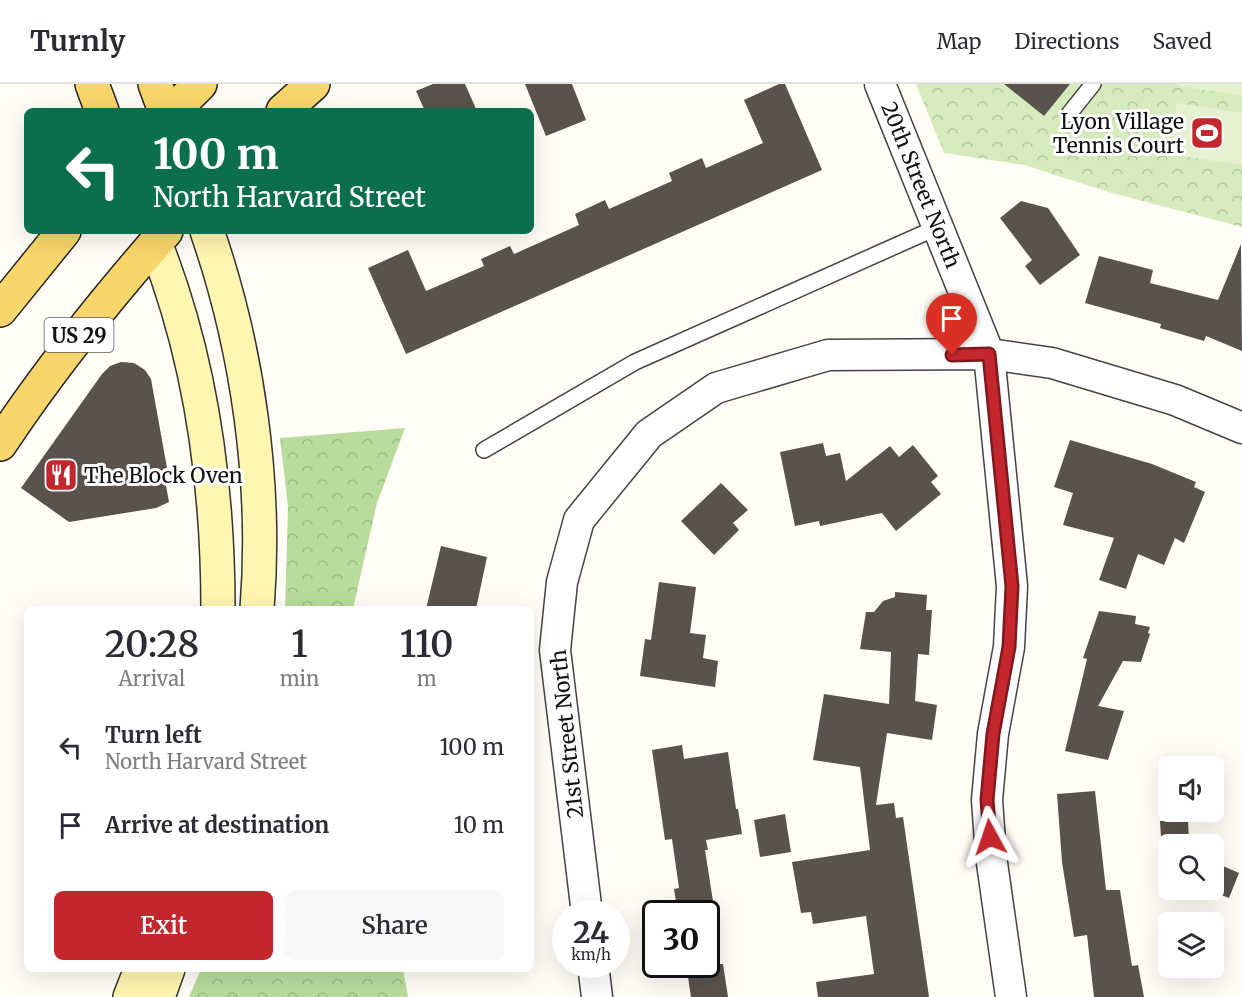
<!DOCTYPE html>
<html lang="en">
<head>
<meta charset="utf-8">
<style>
	:root { --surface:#fff; --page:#f7f7f7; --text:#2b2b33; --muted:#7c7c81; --line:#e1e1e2; --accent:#c4262e }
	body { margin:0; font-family:Merriweather,serif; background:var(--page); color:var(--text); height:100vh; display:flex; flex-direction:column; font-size:22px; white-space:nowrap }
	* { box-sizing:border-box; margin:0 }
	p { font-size:20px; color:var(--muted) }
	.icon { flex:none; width:33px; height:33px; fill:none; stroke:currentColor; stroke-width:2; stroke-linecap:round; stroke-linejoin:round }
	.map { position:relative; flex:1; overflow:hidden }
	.drawer { position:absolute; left:24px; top:522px; width:510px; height:366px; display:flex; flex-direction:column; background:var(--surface); border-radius:9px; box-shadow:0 6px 24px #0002 }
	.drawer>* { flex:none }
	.top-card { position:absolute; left:24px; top:24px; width:510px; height:126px; border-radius:9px; box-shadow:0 6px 24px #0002; background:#0b6e4f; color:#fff; overflow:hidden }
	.fabs { position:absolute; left:1158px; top:672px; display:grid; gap:12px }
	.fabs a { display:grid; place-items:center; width:66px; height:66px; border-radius:9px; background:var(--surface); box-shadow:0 6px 24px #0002; font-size:30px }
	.speed { position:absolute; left:552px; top:816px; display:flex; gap:12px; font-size:30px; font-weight:700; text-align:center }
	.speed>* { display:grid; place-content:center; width:78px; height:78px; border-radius:50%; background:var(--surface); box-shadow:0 6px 24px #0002; line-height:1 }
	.speed small { font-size:15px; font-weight:400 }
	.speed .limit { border:3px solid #111; border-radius:9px; background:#fff; color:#111 }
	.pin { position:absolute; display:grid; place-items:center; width:51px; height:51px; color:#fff; margin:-62px -26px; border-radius:50% 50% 50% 0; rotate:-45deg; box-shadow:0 0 6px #0007 }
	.pin .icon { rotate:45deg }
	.me { position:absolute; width:66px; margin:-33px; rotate:355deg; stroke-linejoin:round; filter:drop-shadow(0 0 4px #0008) }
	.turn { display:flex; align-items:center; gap:21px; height:126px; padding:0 30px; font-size:27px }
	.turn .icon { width:78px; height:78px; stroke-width:2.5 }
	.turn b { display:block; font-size:42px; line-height:51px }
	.eta { display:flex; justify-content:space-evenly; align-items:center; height:102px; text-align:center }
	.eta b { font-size:36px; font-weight:600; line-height:42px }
	.cta { display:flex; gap:12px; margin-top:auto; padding:12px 30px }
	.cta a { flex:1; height:69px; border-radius:9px; background:var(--accent); color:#fff; font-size:24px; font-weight:600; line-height:69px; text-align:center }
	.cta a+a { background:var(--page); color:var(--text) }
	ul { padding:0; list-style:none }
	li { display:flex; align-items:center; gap:18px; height:78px; padding:0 30px }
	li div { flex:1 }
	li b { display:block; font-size:22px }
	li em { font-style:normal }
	header { display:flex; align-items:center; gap:36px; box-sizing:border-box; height:84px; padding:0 30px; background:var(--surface); border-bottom:2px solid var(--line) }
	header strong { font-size:28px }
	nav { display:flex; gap:33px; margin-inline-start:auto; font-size:21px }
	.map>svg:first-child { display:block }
	.forest { fill:url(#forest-crowns) }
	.park { fill:url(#park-crowns) }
	.pitch { fill:#e6f2cf }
	.building { fill:#5a524d }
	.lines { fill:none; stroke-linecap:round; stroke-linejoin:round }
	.lane-casing { stroke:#444; stroke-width:18 }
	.street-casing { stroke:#444; stroke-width:33 }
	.secondary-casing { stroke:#333; stroke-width:36 }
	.primary-casing { stroke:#222; stroke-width:36 }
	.lane { stroke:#fff; stroke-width:15 }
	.street { stroke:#fff; stroke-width:30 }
	.secondary { stroke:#fff6b0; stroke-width:33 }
	.primary { stroke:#f9d66b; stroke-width:33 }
	.route-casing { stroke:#7f191e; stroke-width:15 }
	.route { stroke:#c4262e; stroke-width:10 }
	.labels { text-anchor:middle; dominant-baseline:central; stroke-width:6; stroke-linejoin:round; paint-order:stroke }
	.shield { fill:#fff; stroke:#585858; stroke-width:1.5 }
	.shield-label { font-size:20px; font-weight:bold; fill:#111 }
	.poi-label { font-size:21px; fill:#111; stroke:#fff; text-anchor:end }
	.street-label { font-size:21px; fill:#111; stroke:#fff }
</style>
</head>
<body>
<header>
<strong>Turnly</strong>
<nav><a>Map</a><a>Directions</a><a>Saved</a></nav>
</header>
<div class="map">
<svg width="1242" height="913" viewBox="0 0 1242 913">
	<defs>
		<pattern id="forest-crowns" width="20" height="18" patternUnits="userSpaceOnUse" patternTransform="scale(1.5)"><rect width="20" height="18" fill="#b9dc9c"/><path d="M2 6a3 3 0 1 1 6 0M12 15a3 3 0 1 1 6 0" fill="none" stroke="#9ebc85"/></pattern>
		<pattern id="park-crowns" width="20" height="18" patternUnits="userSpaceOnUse" patternTransform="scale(1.5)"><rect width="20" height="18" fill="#d5ebbd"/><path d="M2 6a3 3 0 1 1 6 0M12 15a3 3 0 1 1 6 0" fill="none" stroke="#b6c8a1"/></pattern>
	</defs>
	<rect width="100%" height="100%" fill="#fffdf5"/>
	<g class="forest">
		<path d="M 405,344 L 377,419 L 353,525 L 285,525 L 288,423 L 280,354 Z"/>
		<path d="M 201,885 L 403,885 L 408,913 L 189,913 Z"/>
	</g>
	<path class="park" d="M 916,0 L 1242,0 L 1242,143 L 1112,109 L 1024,81 L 944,69 Z"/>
	<g class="pitch">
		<path d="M 1180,0 L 1242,0 L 1242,12 L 1180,2 Z"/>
		<path d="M 1177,19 L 1242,29 L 1242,81 L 1169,70 Z"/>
	</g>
	<g class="building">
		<path d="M 433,0 L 465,0 L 477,27 L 425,27 L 416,7 Z"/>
		<path d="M 525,0 L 572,0 L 586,36 L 546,52 Z"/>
		<path d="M 779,0 L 785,0 L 822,86 L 406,270 L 368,184 L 408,166 L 426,207 L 484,182 L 481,175 L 510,162 L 514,170 L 579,141 L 575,130 L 605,116 L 609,125 L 672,97 L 669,89 L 702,74 L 706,84 L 763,59 L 744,16 Z"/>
		<path d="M 1004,0 L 1070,0 L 1044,32 Z"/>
		<path d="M 1021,117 L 1048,124 L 1080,171 L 1040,201 L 1025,182 L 1032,176 L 1000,134 Z"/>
		<path d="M 1241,160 L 1242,267 L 1206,252 L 1204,257 L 1160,244 L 1161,240 L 1085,219 L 1099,172 L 1153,186 L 1150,199 L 1218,216 Z"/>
		<path d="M 121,278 L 134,279 L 145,286 L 151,295 L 167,384 L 163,385 L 169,418 L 156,424 L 69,438 L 21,404 L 102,290 L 110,282 Z"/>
		<path d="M 1070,356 L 1152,380 L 1196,398 L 1194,403 L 1205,408 L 1184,459 L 1175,454 L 1164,481 L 1138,470 L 1126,505 L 1099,496 L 1114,454 L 1063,441 L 1073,409 L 1054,403 Z"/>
		<path d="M 823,359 L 826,372 L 840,369 L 846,397 L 890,362 L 899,373 L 913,361 L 938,392 L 931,398 L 941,410 L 896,447 L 882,429 L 820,442 L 819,437 L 795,442 L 780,368 Z"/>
		<path d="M 721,399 L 748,426 L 733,439 L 739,446 L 714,471 L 681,437 Z"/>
		<path d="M 441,462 L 487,473 L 476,525 L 426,525 Z"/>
		<path d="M 659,498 L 696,503 L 690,549 L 706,551 L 703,574 L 718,577 L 715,603 L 640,592 L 645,555 L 651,556 Z"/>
		<path d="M 895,508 L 927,511 L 926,526 L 932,526 L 929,571 L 918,570 L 915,617 L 937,621 L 932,656 L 887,649 L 876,721 L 894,719 L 896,734 L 903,733 L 929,913 L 818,913 L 816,898 L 874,890 L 866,832 L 813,840 L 811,828 L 801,829 L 792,778 L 870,766 L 860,683 L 813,676 L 824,610 L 889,620 L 891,568 L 860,565 L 866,528 L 874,528 L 883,517 L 895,513 Z"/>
		<path d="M 1099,527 L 1136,532 L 1135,540 L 1150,543 L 1148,549 L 1150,550 L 1141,578 L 1123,577 L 1098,622 L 1124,627 L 1108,676 L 1065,667 L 1087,575 L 1083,574 Z"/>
		<path d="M 682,661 L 684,675 L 728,668 L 736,725 L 738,725 L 742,750 L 706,756 L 708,766 L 705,766 L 715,830 L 678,830 L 674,805 L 679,804 L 672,755 L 665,756 L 652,666 Z"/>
		<path d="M 1095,707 L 1106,806 L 1120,806 L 1132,882 L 1138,881 L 1144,913 L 1094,913 L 1087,851 L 1074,853 L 1062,778 L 1057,710 Z"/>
		<path d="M 785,730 L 791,768 L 760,773 L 754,736 Z"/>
		<path d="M 1188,736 L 1189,760 L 1168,760 L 1168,789 L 1163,786 L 1160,737 Z"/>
		<path d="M 1214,778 L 1239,789 L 1229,814 L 1208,806 L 1214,806 Z"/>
		<path d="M 686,880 L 723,880 L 728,913 L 691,913 Z"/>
	</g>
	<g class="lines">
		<defs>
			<g id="lane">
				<path d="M 1069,30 L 1093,0"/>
				<path d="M 484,366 L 635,278 L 938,143"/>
			</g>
			<g id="street">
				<path d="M 880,0 L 989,270 L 1012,502 L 1009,563 L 993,650 L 987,716 L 991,772 L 1011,913"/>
				<path d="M 587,830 L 555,566 L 562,498 L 579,436 L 649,350 L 716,304 L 828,271 L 989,270 L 1052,279 L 1175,316 L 1242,344"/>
				<path d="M 593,880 L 597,913"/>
			</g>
			<g id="secondary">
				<path d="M 207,147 C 248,265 267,400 257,525"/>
				<path d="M 155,159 C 201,275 218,401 218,525"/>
				<path d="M 130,913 L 141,885"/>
				<path d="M 158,913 L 168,885"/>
			</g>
			<g id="primary">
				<path d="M 92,0 L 102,27"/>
				<path d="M 155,0 L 165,27"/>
				<path d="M 173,27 L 200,0"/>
				<path d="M 283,27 L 313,0"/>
				<path d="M 0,226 L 64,147"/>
				<path d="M 0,360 C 50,285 106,215 166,147"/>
			</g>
		</defs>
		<use href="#lane" class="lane-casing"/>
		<use href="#street" class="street-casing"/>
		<use href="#secondary" class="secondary-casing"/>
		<use href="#primary" class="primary-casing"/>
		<use href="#lane" class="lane"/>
		<use href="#street" class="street"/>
		<use href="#secondary" class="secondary"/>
		<use href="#primary" class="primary"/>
	</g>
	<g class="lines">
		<defs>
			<path id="route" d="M 952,271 L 989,270 L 1012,502 L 1009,563 L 993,650 L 987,716 L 990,753"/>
		</defs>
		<use href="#route" class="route-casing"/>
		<use href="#route" class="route"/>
	</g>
	<defs>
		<symbol id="stadium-square" viewBox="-11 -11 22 22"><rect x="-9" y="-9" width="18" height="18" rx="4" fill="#c4262e" stroke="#fff"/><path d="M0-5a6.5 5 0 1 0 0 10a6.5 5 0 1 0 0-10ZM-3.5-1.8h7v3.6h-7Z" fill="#fff"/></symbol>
		<symbol id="restaurant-square" viewBox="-11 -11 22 22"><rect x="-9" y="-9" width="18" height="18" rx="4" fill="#c4262e" stroke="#fff"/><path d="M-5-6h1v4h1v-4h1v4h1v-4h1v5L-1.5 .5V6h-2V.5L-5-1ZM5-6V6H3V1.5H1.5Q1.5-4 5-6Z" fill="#fff"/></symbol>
	</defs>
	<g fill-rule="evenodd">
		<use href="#stadium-square" x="1188" y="30" width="38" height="38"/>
		<use href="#restaurant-square" x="42" y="372" width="38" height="38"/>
	</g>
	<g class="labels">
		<rect class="shield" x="44.5" y="234" width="69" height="34" rx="4.5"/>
		<g class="shield-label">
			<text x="79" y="251">US 29</text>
		</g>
		<g class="poi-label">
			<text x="1184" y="37">Lyon Village<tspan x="1184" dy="24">Tennis Court</tspan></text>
			<text x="84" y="391" text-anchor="start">The Block Oven</text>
		</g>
		<g class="street-label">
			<text transform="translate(921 101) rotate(68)">20th Street North</text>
			<text transform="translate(567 650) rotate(-96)">21st Street North</text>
		</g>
	</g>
</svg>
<div class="fabs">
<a><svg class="icon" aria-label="sound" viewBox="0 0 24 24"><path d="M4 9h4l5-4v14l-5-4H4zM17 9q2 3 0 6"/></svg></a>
<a><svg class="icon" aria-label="search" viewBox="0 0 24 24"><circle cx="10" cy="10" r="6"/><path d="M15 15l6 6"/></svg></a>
<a><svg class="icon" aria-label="layers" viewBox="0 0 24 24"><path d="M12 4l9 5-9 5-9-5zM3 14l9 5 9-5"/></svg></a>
</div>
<div class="speed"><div>24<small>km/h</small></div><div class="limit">30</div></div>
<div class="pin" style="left:952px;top:271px;background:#d93025"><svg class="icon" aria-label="arrive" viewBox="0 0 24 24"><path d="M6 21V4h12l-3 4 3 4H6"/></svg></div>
<svg class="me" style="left:990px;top:753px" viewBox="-20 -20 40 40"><path d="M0-17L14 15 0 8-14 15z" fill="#c4262e" stroke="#fff" stroke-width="4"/></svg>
<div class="top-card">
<div class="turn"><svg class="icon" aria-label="left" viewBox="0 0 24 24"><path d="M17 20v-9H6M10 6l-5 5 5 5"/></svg><div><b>100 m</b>North Harvard Street</div></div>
</div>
<section class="drawer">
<div class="eta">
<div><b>20:28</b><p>Arrival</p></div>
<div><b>1</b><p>min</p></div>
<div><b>110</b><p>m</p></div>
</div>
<ul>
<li><svg class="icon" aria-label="left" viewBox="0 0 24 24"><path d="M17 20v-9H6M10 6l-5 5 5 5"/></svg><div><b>Turn left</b><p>North Harvard Street</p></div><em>100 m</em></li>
<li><svg class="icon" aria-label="arrive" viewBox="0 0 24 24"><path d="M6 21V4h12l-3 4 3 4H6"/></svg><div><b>Arrive at destination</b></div><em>10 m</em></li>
</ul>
<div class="cta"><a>Exit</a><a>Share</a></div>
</section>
</div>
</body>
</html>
